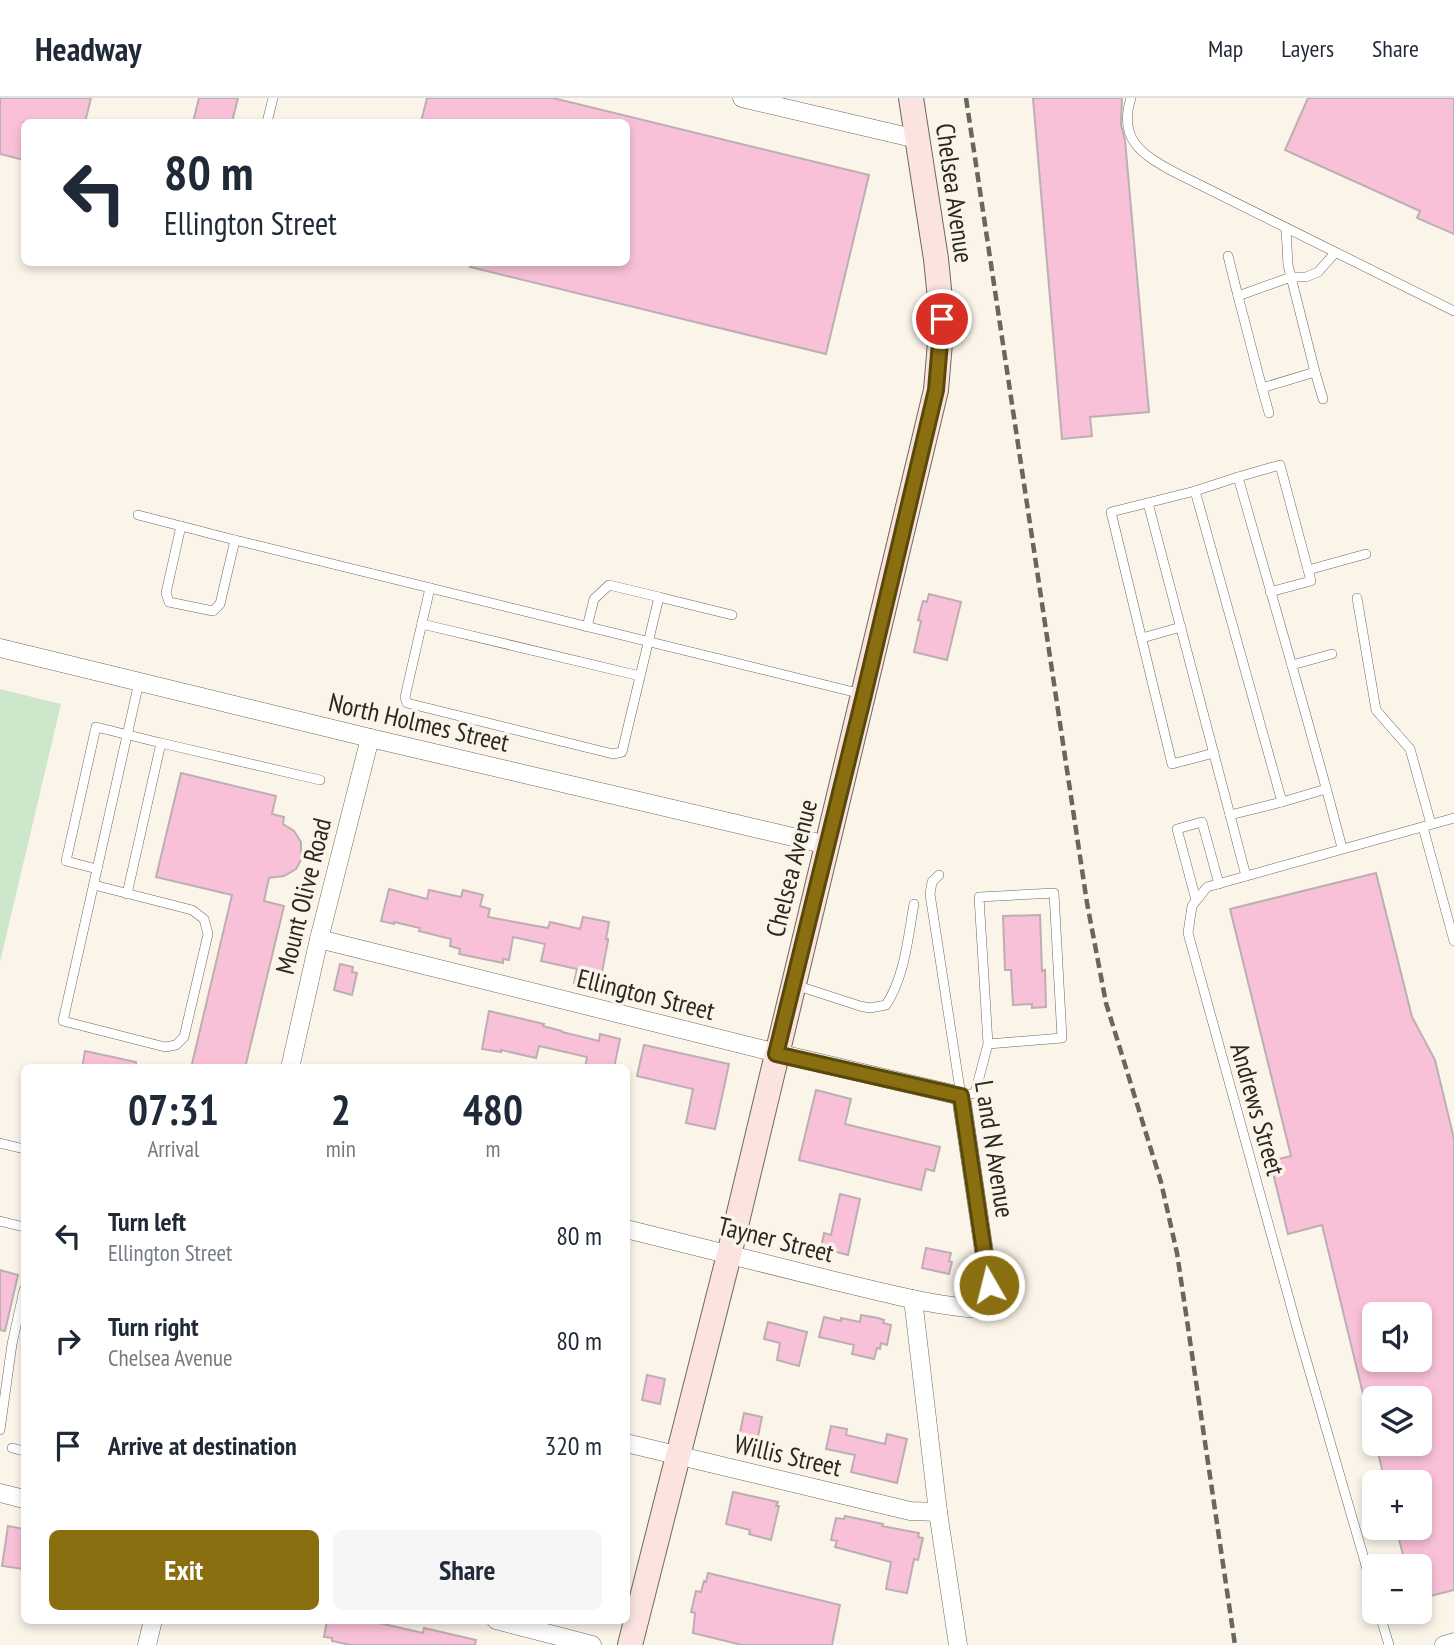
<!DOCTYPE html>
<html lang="en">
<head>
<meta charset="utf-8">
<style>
	:root { --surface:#fff; --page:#f6f6f7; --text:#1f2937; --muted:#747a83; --line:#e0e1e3; --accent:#896f10 }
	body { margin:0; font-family:"PT Sans Narrow",sans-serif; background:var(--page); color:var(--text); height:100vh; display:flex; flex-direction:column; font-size:26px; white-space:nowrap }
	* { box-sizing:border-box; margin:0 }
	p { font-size:23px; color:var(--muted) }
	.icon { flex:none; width:38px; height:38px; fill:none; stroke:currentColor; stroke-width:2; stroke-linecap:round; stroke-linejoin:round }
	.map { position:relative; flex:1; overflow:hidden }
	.sheet { position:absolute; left:21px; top:966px; width:609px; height:560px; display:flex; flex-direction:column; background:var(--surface); border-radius:10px; box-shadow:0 4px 10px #0003 }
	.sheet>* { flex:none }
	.guide { position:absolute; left:21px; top:21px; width:609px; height:147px; border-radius:10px; box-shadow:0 4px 10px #0003; background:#fff; color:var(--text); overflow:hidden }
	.fabs { position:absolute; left:1362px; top:1204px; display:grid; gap:14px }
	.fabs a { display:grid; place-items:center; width:70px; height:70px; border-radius:10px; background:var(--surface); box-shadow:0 4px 10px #0003; font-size:35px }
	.pin { position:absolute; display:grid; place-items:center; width:60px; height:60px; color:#fff; margin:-30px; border:4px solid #fff; border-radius:50%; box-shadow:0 2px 7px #0007 }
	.me { position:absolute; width:77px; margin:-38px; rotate:352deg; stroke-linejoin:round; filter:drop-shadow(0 0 5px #0008) }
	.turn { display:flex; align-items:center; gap:24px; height:147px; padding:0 28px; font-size:32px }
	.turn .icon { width:91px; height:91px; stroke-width:2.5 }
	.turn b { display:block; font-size:49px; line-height:60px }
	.eta { display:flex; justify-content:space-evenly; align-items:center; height:119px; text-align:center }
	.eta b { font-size:42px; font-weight:700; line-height:49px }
	.primary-button { display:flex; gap:14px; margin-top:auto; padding:14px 28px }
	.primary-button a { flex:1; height:80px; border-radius:10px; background:var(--accent); color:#fff; font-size:28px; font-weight:700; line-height:80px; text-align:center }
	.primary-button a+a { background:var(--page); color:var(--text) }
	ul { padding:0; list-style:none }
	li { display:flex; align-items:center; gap:21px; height:105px; padding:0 28px }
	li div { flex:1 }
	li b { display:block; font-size:26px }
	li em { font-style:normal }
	header { display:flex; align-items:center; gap:42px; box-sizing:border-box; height:98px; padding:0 35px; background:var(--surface); border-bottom:2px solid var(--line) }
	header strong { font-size:33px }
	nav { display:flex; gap:38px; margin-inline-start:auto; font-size:24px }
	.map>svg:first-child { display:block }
	.green { fill:#cde7cb }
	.building { fill:#f9c1d8; stroke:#bcafb4; stroke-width:2; fill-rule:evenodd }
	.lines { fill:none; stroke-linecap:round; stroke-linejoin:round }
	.lane-casing { stroke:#6e685f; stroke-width:10 }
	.street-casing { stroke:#6e685f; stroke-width:19 }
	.secondary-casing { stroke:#6e685f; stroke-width:26 }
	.lane { stroke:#fff; stroke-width:9 }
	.street { stroke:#fff; stroke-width:18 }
	.secondary { stroke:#fbe4e0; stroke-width:24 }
	.rail { stroke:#69655f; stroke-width:4.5; stroke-dasharray:10 5; stroke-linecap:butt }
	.route-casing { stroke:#59480a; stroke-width:18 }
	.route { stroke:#896f10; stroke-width:12 }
	.labels { text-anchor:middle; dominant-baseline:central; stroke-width:7; stroke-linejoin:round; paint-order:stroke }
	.street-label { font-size:26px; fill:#2b2824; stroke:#fbf4e9 }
</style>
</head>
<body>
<header>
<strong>Headway</strong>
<nav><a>Map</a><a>Layers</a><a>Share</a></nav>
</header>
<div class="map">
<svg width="1454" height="1547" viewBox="0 0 1454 1547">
	<rect width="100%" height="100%" fill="#fbf4e9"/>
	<path class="green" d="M 0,591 L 61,606 L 0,864 Z"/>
	<g class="building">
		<path d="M 0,0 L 91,0 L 85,24 L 24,24 L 24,62 L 0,56 Z"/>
		<path d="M 199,0 L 238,0 L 232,24 L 193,24 Z"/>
		<path d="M 427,0 L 553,0 L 869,77 L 826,256 L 470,169 L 471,164 L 626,164 L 626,24 L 421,24 Z"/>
		<path d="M 1033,0 L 1122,0 L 1121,27 L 1125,42 L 1149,314 L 1090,319 L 1092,338 L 1062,341 Z"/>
		<path d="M 1308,0 L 1454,0 L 1454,136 L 1417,120 L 1420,113 L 1285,52 Z"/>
		<path d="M 929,496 L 961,504 L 947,562 L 914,554 L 921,523 L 918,522 L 923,503 L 927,504 Z"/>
		<path d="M 181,675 L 276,698 L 272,716 L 284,719 L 283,726 L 294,733 L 301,744 L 301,762 L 296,771 L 284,778 L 269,780 L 264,803 L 284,808 L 245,970 L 191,970 L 232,797 L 156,779 Z"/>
		<path d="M 1376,775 L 1412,919 L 1435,962 L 1454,1041 L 1454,1492 L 1419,1501 L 1419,1468 L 1406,1468 L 1396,1430 L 1419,1430 L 1419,1384 L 1385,1384 L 1376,1346 L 1419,1346 L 1419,1300 L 1364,1300 L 1322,1127 L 1288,1136 L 1270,1063 L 1291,1058 L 1230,811 ZM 1374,1216 L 1419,1216 L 1419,1262 L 1374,1262 Z"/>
		<path d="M 389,791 L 427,801 L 429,792 L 461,799 L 463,792 L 483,797 L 480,808 L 490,811 L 488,819 L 548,830 L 550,824 L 580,831 L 583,819 L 609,824 L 606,841 L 608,841 L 608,843 L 599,890 L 574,885 L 577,871 L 541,863 L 545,846 L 513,839 L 509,862 L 503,861 L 503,865 L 459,856 L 460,851 L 450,848 L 451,841 L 419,833 L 420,830 L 394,824 L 394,826 L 381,823 Z"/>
		<path d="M 1040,817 L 1042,873 L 1045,872 L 1046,909 L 1032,910 L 1032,906 L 1013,907 L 1011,872 L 1005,872 L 1003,818 Z"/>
		<path d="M 340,866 L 353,869 L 352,874 L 357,875 L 352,897 L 334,892 Z"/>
		<path d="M 489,913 L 544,926 L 543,928 L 562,933 L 562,934 L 599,943 L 600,936 L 620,941 L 614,970 L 585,970 L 587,959 L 539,948 L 536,960 L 501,952 L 501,954 L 482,951 Z"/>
		<path d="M 644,947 L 729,966 L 715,1031 L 686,1025 L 693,991 L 637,978 Z"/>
		<path d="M 85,953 L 136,964 L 136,970 L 82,970 Z"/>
		<path d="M 816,992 L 851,1001 L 845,1026 L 940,1049 L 934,1073 L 926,1071 L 921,1092 L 799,1062 Z"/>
		<path d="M 840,1096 L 860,1101 L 848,1157 L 821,1150 L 824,1135 L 831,1137 Z"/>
		<path d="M 926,1150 L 951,1155 L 949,1163 L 952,1164 L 949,1176 L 922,1170 Z"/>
		<path d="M 0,1172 L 18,1177 L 5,1233 L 0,1232 Z"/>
		<path d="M 861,1217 L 878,1220 L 884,1222 L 883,1225 L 891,1227 L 887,1247 L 881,1245 L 880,1251 L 877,1250 L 874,1261 L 852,1256 L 854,1247 L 819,1239 L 824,1219 L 841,1223 L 841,1220 L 860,1224 Z"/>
		<path d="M 768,1224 L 807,1234 L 799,1268 L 777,1262 L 780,1245 L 764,1241 Z"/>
		<path d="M 647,1277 L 665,1281 L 660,1306 L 642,1302 Z"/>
		<path d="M 744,1315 L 762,1319 L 757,1343 L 755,1343 L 754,1348 L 738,1345 Z"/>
		<path d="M 831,1328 L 847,1331 L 846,1337 L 885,1346 L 887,1336 L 907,1341 L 897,1385 L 851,1374 L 855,1357 L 826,1351 Z"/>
		<path d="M 733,1394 L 778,1404 L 776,1408 L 779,1408 L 771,1442 L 749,1436 L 750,1432 L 726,1426 Z"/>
		<path d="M 845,1418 L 883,1426 L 882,1428 L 919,1435 L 918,1439 L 923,1440 L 918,1462 L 914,1461 L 907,1495 L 886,1491 L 891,1464 L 835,1449 L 837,1443 L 831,1442 L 836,1420 L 844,1421 Z"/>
		<path d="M 8,1428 L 24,1431 L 24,1471 L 2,1468 Z"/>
		<path d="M 708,1475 L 840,1507 L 832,1547 L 742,1547 L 693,1535 L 695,1515 L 691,1514 L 696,1493 L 701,1494 L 704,1483 L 706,1484 Z"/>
		<path d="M 327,1522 L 366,1522 L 423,1535 L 424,1530 L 476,1542 L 475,1547 L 351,1547 L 332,1543 L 332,1540 L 324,1539 Z"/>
	</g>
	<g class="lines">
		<defs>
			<g id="lane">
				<path d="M 1131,0 C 1118,41 1141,56 1174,74 L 1454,213"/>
				<path d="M 267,24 L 273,0"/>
				<path d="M 1286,130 L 1288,167 L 1291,179 L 1315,274 L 1262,290 L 1238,198 L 1291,179 L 1306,179 L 1318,174 L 1335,155"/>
				<path d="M 1228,158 L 1238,198"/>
				<path d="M 1315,274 L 1323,301"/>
				<path d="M 1262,290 L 1269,315"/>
				<path d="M 1195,393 L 1238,379"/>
				<path d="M 1148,405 L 1246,778"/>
				<path d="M 138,417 L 235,442 L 862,596"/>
				<path d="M 181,428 L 166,495 L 169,504 L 213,513 L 220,506 L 235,442"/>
				<path d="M 1308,472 L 1366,456"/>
				<path d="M 430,490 L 405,599 L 407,605 L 613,656 L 622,654 L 659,499 L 732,517"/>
				<path d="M 1270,494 L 1311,483 L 1280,367 L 1238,379 C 1273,503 1310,626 1342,750"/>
				<path d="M 1357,500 L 1376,612 L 1410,651 L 1431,726"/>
				<path d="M 422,526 L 640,578"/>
				<path d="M 587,529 L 594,501 L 609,487 L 659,499"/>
				<path d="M 1142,540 L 1181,529"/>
				<path d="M 1292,567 L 1332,556"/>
				<path d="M 161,645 L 320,682"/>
				<path d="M 1214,655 L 1172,666 L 1111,414 L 1195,393 L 1282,704 L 1230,717"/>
				<path d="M 1282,704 L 1326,691"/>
				<path d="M 1423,729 L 1454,843"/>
				<path d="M 97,771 L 66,763 L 96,629 L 161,645 L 127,796"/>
				<path d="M 939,777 L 932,784 L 930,796 L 961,998 L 975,995 L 988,946 L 979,799 L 1054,795 L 1062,940 L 988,946"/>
				<path d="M 94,787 L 192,812 L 204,821 L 208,836 L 184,939 L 176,947 L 165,949 L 63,923 C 88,810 113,697 139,584"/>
				<path d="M 1196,802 L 1177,731 L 1202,724 L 1219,786"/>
				<path d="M 795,887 L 860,908 L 870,910 L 886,907 C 905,878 908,839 914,806"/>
				<path d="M 0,1045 L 24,1051"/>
				<path d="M 0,1123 L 24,1129"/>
				<path d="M 0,1332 L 12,1246 L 24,1192"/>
				<path d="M 12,1350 L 24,1353"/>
				<path d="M 1374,1495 L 1299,1237 L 1188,835 L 1192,808 L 1207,789 L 1454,720"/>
				<path d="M 1379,1514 L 1389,1547"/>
			</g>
			<g id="street">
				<path d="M 742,0 L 917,41"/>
				<path d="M 0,550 L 370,640 L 827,747"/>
				<path d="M 319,841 L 777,955 L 961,998 L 989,1187 L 981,1211 C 933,1208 886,1195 839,1184 C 768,1167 697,1149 626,1131"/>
				<path d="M 290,970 L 319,841 L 370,640"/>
				<path d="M 913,1201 L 938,1414 L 958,1547"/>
				<path d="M 626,1345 L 910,1413 L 938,1414"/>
				<path d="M 0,1395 L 24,1401"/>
				<path d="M 496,1522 L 592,1547"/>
				<path d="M 147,1547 L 153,1522"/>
				<path d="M 1444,1547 L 1454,1544"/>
			</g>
			<path id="secondary" d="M 630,1547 L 729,1157 L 936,292 L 942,221 L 936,161 L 911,0"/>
		</defs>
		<use href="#lane" class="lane-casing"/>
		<use href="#street" class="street-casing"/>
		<use href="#secondary" class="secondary-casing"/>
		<use href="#lane" class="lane"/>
		<use href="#street" class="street"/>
		<use href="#secondary" class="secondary"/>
		<path class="rail" d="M 966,0 L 1087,805 L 1106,905 L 1161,1084 L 1177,1155 L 1235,1547"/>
	</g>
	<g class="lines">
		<defs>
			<path id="route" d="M 942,221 L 936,292 L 864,597 L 776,956 L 961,998 L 989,1187"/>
		</defs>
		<use href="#route" class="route-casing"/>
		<use href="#route" class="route"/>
	</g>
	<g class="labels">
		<g class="street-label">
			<text transform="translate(955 95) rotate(82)">Chelsea Avenue</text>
			<text transform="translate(419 624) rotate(13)">North Holmes Street</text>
			<text transform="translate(791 770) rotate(-76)">Chelsea Avenue</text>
			<text transform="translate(303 798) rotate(-76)">Mount Olive Road</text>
			<text transform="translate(646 896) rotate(14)">Ellington Street</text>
			<text transform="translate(1258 1011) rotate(74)">Andrews Street</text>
			<text transform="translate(995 1051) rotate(81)">L and N Avenue</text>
			<text transform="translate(776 1141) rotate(14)">Tayner Street</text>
			<text transform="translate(788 1357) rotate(13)">Willis Street</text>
		</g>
	</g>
</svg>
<div class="fabs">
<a><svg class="icon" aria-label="sound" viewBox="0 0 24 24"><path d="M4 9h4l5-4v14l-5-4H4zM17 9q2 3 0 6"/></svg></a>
<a><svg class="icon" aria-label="layers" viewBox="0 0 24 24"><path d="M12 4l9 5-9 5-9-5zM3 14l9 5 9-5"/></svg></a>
<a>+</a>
<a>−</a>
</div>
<div class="pin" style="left:942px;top:221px;background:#d93025"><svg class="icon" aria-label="arrive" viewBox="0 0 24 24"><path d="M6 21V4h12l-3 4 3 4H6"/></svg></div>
<svg class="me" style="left:989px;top:1187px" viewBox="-20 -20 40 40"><circle r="17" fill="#896f10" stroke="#fff" stroke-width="3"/><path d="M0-11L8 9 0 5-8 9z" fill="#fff"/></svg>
<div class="guide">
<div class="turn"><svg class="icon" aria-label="left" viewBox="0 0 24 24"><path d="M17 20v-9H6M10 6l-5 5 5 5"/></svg><div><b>80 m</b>Ellington Street</div></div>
</div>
<section class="sheet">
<div class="eta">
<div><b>07:31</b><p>Arrival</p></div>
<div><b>2</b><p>min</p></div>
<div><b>480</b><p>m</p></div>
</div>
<ul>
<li><svg class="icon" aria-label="left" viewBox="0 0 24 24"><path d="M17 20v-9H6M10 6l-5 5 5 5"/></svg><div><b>Turn left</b><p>Ellington Street</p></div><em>80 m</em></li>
<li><svg class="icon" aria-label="right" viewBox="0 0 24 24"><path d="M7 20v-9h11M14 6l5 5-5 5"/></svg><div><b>Turn right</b><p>Chelsea Avenue</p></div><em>80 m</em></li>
<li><svg class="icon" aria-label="arrive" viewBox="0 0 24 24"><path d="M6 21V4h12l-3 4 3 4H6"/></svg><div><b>Arrive at destination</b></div><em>320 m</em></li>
</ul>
<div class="primary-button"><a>Exit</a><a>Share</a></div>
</section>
</div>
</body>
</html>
